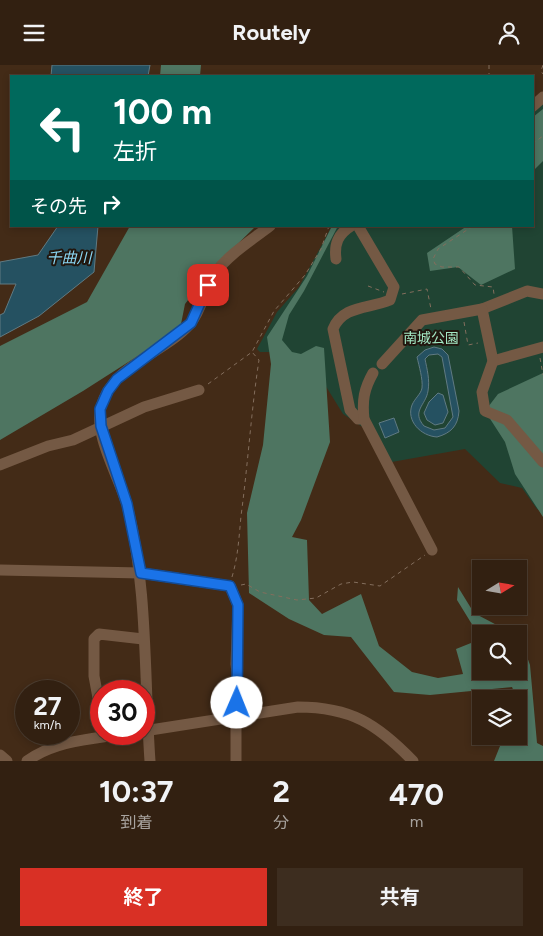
<!DOCTYPE html>
<html lang="ja">
<head>
<meta charset="utf-8">
<style>
	:root { --surface:#322011; --page:#3d2d1f; --text:#f1f3f6; --muted:#a8a39f; --line:#4d3e31; --accent:#d93025 }
	body { margin:0; font-family:Figtree,"Noto Sans JP",sans-serif; background:var(--page); color:var(--text); height:100vh; display:flex; flex-direction:column; font-size:19px; white-space:nowrap }
	* { box-sizing:border-box; margin:0 }
	p { font-size:16px; color:var(--muted) }
	.icon { flex:none; width:28px; height:28px; fill:none; stroke:currentColor; stroke-width:2; stroke-linecap:round; stroke-linejoin:round }
	.map { position:relative; height:696px; overflow:hidden }
	.details { display:flex; flex-direction:column; background:var(--surface); flex:1 }
	.details>* { flex:none }
	.top-card { position:absolute; left:10px; top:10px; width:524px; height:152px; border-radius:0px; box-shadow:0 2px 8px #0003,0 0 0 1px var(--line); background:#00695c; color:#fff; overflow:hidden }
	.needle { width:32px; rotate:79deg }
	.tools { position:absolute; left:472px; top:495px; display:grid; gap:10px }
	.tools a { display:grid; place-items:center; width:55px; height:55px; border-radius:0px; background:var(--surface); box-shadow:0 2px 8px #0003,0 0 0 1px var(--line); font-size:25px }
	.speed { position:absolute; left:15px; top:615px; display:flex; gap:10px; font-size:25px; font-weight:700; text-align:center }
	.speed>* { display:grid; place-content:center; width:65px; height:65px; border-radius:50%; background:var(--surface); box-shadow:0 2px 8px #0003,0 0 0 1px var(--line); line-height:1 }
	.speed small { font-size:12px; font-weight:400 }
	.speed .limit { border:8px solid #d22; background:#fff; color:#111 }
	.pin { position:absolute; display:grid; place-items:center; width:42px; height:42px; color:#fff; margin:-21px; border-radius:10px; box-shadow:0 2px 8px #0006 }
	.me { position:absolute; width:55px; margin:-28px; rotate:1deg; stroke-linejoin:round; filter:drop-shadow(0 0 4px #0008) }
	.turn { display:flex; align-items:center; gap:18px; height:105px; padding:0 20px; font-size:22px }
	.turn .icon { width:65px; height:65px; stroke-width:2.5 }
	.turn b { display:block; font-size:35px; line-height:42px }
	.then { display:flex; align-items:center; height:48px; padding:0 20px; background:#0003; gap:10px; font-size:19px }
	.eta { display:flex; justify-content:space-evenly; align-items:center; height:85px; text-align:center }
	.eta b { font-size:30px; font-weight:700; line-height:35px }
	.button { display:flex; gap:10px; margin-top:auto; padding:10px 20px }
	.button a { flex:1; height:58px; border-radius:0px; background:var(--accent); color:#fff; font-size:20px; font-weight:700; line-height:58px; text-align:center }
	.button a+a { background:var(--page); color:var(--text) }
	header { display:flex; justify-content:space-between; align-items:center; height:65px; padding:0 20px; background:var(--surface); font-size:22px; font-weight:700 }
	.map>svg:first-child { display:block }
	.green { fill:#204433 }
	.forest { fill:#4e7561 }
	.water { fill:#255161; stroke:#607a82; fill-rule:evenodd }
	.lines { fill:none; stroke-linecap:round; stroke-linejoin:round }
	.path { stroke:#836e5d; stroke-width:1; stroke-dasharray:4 4; stroke-linecap:butt }
	.minor { stroke:#745944; stroke-width:11 }
	.route-casing { stroke:#114b97; stroke-width:12 }
	.route { stroke:#1a73e8; stroke-width:9 }
	.labels { text-anchor:middle; dominant-baseline:central; stroke-width:4; stroke-linejoin:round; paint-order:stroke }
	.park-label { font-size:14px; fill:#a2e7c3; stroke:#21160e }
	.water-label { font-size:15px; font-style:italic; fill:#8bd7f4; stroke:#21160e }
</style>
</head>
<body>
<header><svg class="icon" aria-label="menu" viewBox="0 0 24 24"><path d="M4 6h16M4 12h16M4 18h16"/></svg>Routely<svg class="icon" aria-label="person" viewBox="0 0 24 24"><circle cx="12" cy="8" r="4"/><path d="M4 21q1-7 8-7t8 7"/></svg></header>
<div class="map">
<svg width="543" height="696" viewBox="0 0 543 696">
	<rect width="100%" height="100%" fill="#432b17"/>
	<path class="green" d="M 543,38 L 543,448 L 537,444 L 522,423 L 500,418 L 465,384 L 386,398 L 370,367 L 343,349 L 314,302 L 276,287 L 260,287 L 257,284 L 277,247 L 299,222 L 332,161 L 532,161 L 533,46 Z"/>
	<g class="forest">
		<path d="M 161,0 L 201,0 L 200,11 L 160,11 Z"/>
		<path d="M 543,44 L 543,96 L 533,106 L 533,52 Z"/>
		<path d="M 130,161 L 256,161 L 212,204 L 185,239 L 180,264 L 83,326 L 0,375 L 0,281 L 87,237 Z"/>
		<path d="M 332,161 L 338,161 L 304,226 L 289,250 L 282,275 L 292,287 L 301,289 L 316,281 L 324,283 L 330,377 L 301,455 L 292,472 L 307,475 L 309,535 L 322,549 L 361,529 L 379,581 L 412,607 L 438,613 L 463,609 L 456,584 L 481,574 L 481,606 L 519,606 L 519,571 L 520,572 L 530,600 L 537,678 L 543,681 L 543,696 L 494,696 L 504,671 L 519,671 L 519,660 L 526,658 L 519,634 L 517,634 L 512,622 L 430,630 L 394,627 L 351,572 L 324,570 L 289,554 L 249,528 L 247,448 L 263,380 L 271,299 L 267,272 L 307,211 Z"/>
		<path d="M 467,161 L 512,161 L 515,204 L 481,220 L 458,202 L 430,206 L 427,188 Z"/>
		<path d="M 543,308 L 543,452 L 515,409 L 505,377 L 485,346 L 498,329 Z"/>
		<path d="M 458,522 L 474,548 L 514,569 L 481,569 L 481,574 L 457,535 Z"/>
	</g>
	<g class="water">
		<path d="M 52,0 L 150,0 L 148,11 L 51,11 Z"/>
		<path d="M 58,161 L 98,161 L 94,207 L 39,251 L 0,272 L 0,250 L 4,248 L 16,219 L 0,219 L 0,197 L 38,190 Z"/>
		<path d="M 434,282 L 442,284 L 448,290 L 459,346 C 458,361 451,368 437,372 C 421,371 406,356 412,340 C 415,333 421,329 422,323 C 423,314 419,301 417,292 L 425,285 ZM 438,289 L 442,292 L 453,352 L 445,363 L 434,365 L 424,361 C 411,346 426,340 428,326 C 430,315 427,304 425,294 L 429,290 Z"/>
		<path d="M 438,328 L 443,330 L 448,347 L 443,358 L 435,360 L 427,355 L 424,348 L 429,337 Z"/>
		<path d="M 394,353 L 399,367 L 385,373 L 379,358 Z"/>
	</g>
	<g class="lines">
		<g class="path">
			<path d="M 489,0 L 489,11"/>
			<path d="M 543,0 L 541,6 L 543,9"/>
			<path d="M 532,79 L 543,71"/>
			<path d="M 473,161 L 438,184 L 433,194 L 435,199 L 442,202 L 459,202 L 475,220 L 493,222 L 494,229"/>
			<path d="M 368,221 L 384,227"/>
			<path d="M 402,229 L 427,224 L 431,244"/>
			<path d="M 464,257 L 468,280 L 478,278"/>
			<path d="M 540,293 L 543,310"/>
			<path d="M 208,319 L 252,287 L 274,246 L 305,210 L 321,184 L 329,161"/>
			<path d="M 232,512 C 238,492 239,472 241,451 C 248,399 251,347 259,295 L 252,287"/>
			<path d="M 241,520 L 246,519 L 260,527 L 297,535 L 316,533 L 341,519 L 353,517 L 380,521 L 425,490"/>
		</g>
		<g class="minor">
			<path d="M 532,42 L 543,32"/>
			<path d="M 358,161 L 394,222 L 390,235 C 369,244 343,240 333,264 L 350,345 L 358,354 L 364,354"/>
			<path d="M 336,194 C 334,179 338,169 351,161"/>
			<path d="M 482,244 L 527,226 L 543,229"/>
			<path d="M 493,296 L 543,282"/>
			<path d="M 382,299 L 422,255 L 482,244 L 493,296 L 482,327 L 485,346 L 507,355 L 543,397"/>
			<path d="M 373,308 C 364,324 362,335 364,354 L 432,485"/>
			<path d="M 0,400 L 48,381 L 73,375 L 144,342 L 199,325"/>
			<path d="M 0,505 L 141,508 L 230,521 L 238,540 L 236,599 L 239,625 L 236,651 L 236,696"/>
			<path d="M 101,649 L 94,611 L 94,574 L 99,569 L 143,574"/>
			<path d="M 144,666 L 298,642 C 351,642 377,659 413,696"/>
			<path d="M 0,690 L 7,696"/>
			<path d="M 27,696 C 54,676 91,674 123,669"/>
			<path d="M 150,696 C 144,612 148,522 127,440 C 120,414 93,369 101,342 C 112,300 163,289 190,259 C 203,244 204,223 215,208 C 229,189 252,175 270,161"/>
		</g>
	</g>
	<g class="lines">
		<defs>
			<path id="route" d="M 208,220 L 191,258 L 117,314 L 108,326 L 100,344 L 101,361 L 127,439 L 141,508 L 230,521 L 238,540 L 237,638"/>
		</defs>
		<use href="#route" class="route-casing"/>
		<use href="#route" class="route"/>
	</g>
	<g class="labels">
		<g class="park-label">
			<text x="431" y="273">南城公園</text>
		</g>
		<g class="water-label">
			<text x="69" y="193">千曲川</text>
		</g>
	</g>
</svg>
<div class="tools">
<a><svg class="needle" viewBox="-14 -14 28 28"><path d="M0-13l5 13h-10z" fill="#e53935"/><path d="M0 13l5-13h-10z" fill="#a8a39f"/></svg></a>
<a><svg class="icon" aria-label="search" viewBox="0 0 24 24"><circle cx="10" cy="10" r="6"/><path d="M15 15l6 6"/></svg></a>
<a><svg class="icon" aria-label="layers" viewBox="0 0 24 24"><path d="M12 4l9 5-9 5-9-5zM3 14l9 5 9-5"/></svg></a>
</div>
<div class="speed"><div>27<small>km/h</small></div><div class="limit">30</div></div>
<div class="pin" style="left:208px;top:220px;background:#d93025"><svg class="icon" aria-label="arrive" viewBox="0 0 24 24"><path d="M6 21V4h12l-3 4 3 4H6"/></svg></div>
<svg class="me" style="left:237px;top:638px" viewBox="-20 -20 40 40"><circle r="19" fill="#fff"/><path d="M0-13L10 11 0 6-10 11z" fill="#1a73e8"/></svg>
<div class="top-card">
<div class="turn"><svg class="icon" aria-label="left" viewBox="0 0 24 24"><path d="M17 20v-9H6M10 6l-5 5 5 5"/></svg><div><b>100 m</b>左折</div></div>
<div class="then">その先<svg class="icon" aria-label="right" viewBox="0 0 24 24"><path d="M7 20v-9h11M14 6l5 5-5 5"/></svg></div>
</div>
</div>
<section class="details">
<div class="eta">
<div><b>10:37</b><p>到着</p></div>
<div><b>2</b><p>分</p></div>
<div><b>470</b><p>m</p></div>
</div>
<div class="button"><a>終了</a><a>共有</a></div>
</section>
</body>
</html>
